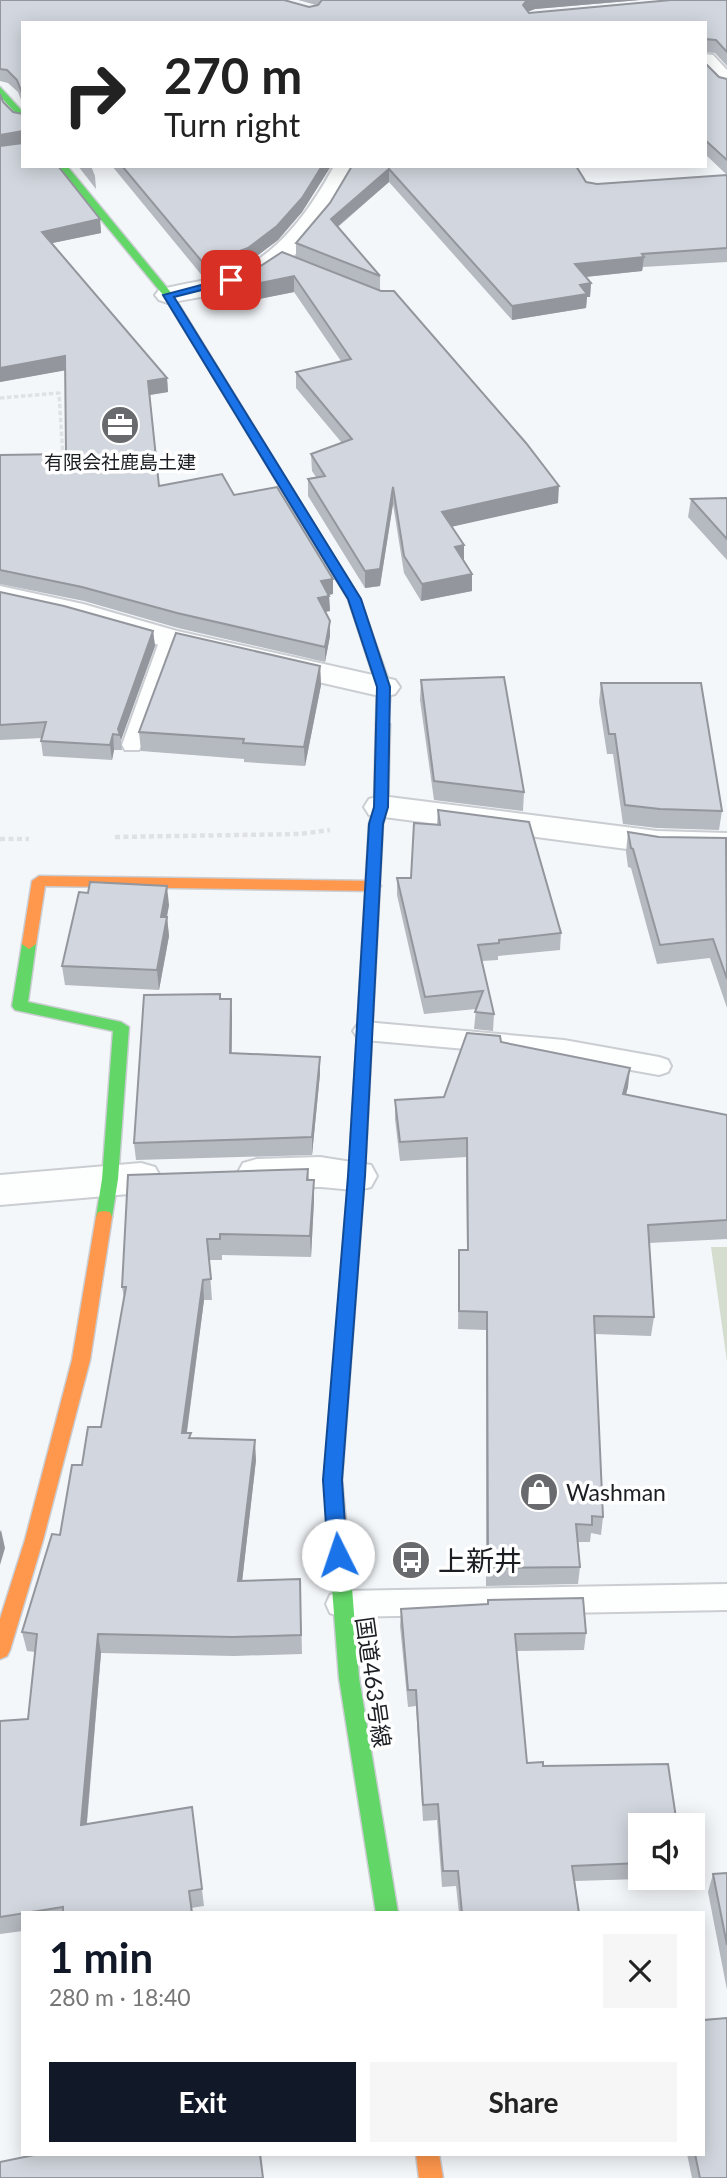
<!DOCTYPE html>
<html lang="en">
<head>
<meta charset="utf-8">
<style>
	:root { --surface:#fff; --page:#f6f6f6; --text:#222; --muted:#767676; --accent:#111827 }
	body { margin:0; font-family:Lato,"Noto Sans JP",sans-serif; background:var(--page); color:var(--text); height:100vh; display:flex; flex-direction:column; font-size:26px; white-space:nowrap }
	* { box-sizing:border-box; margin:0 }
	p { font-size:23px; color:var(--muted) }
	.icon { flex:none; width:38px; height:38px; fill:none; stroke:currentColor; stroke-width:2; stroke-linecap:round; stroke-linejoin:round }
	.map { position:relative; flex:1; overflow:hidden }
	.side { position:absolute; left:21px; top:1911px; width:684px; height:245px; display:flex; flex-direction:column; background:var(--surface); border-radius:0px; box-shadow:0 4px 18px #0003 }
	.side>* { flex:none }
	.banner { position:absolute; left:21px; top:21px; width:686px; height:147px; border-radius:0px; box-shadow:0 4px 18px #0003; background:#fff; color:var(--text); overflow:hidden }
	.buttons { position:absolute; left:628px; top:1813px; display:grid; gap:14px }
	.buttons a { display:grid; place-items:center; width:77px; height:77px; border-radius:0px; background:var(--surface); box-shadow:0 4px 18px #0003; font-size:35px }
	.pin { position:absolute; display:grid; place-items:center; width:60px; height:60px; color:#fff; margin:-30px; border-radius:14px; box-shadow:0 4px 10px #0006 }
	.me { position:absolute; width:77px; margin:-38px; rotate:356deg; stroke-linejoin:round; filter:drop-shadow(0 0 5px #0008) }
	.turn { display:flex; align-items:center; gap:24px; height:147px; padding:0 28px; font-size:32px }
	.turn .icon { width:91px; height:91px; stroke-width:2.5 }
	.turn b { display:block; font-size:49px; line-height:60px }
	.round { display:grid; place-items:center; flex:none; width:74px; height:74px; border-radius:0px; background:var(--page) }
	.head { display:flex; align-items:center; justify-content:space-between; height:119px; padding:0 28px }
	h1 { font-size:42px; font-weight:700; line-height:52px; color:var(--accent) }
	.primary-button { display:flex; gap:14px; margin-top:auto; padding:14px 28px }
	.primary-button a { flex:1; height:80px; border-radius:0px; background:var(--accent); color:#fff; font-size:28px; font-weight:700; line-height:80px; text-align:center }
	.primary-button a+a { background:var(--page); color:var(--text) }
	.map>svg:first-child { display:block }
	.green { fill:#d5ddcf }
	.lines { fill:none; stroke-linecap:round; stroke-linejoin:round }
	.lane-casing { stroke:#cacdd1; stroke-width:4 }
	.street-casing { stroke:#cacdd1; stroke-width:4 }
	.fast-casing { stroke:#cacdd1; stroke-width:3 }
	.slow-casing { stroke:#cacdd1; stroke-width:3 }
	.jam-casing { stroke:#cacdd1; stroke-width:3 }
	.path-far1 { stroke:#e0e1e2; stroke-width:3.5; stroke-dasharray:4.5 2.5; stroke-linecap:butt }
	.path { stroke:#e0e1e2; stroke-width:4.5; stroke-dasharray:5 3.5; stroke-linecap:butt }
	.lane { fill:#fdfefe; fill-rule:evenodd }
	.street { fill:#fdfefe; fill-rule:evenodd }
	.fast { fill:#63d668; fill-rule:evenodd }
	.slow { fill:#ff974d; fill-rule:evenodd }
	.jam { fill:#b3261e; fill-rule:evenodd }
	.wall { fill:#b5b9c0 }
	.shaded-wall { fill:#93969c }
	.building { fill:#d2d7df; stroke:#93969c; stroke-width:2 }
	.route { fill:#1a73e8; stroke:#114b97; stroke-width:2 }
	.labels { text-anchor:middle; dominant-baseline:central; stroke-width:7; stroke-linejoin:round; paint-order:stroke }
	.far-poi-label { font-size:19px; fill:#1c1e23; stroke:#fff }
	.poi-label { font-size:23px; fill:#1c1e23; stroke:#fff; text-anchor:start }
	.street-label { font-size:23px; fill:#1c1e23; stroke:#fff }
	.near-poi-label { font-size:28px; fill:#1c1e23; stroke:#fff; text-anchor:start }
</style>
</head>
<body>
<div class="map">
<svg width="727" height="2178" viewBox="0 0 727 2178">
	<rect width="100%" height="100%" fill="#f4f7fa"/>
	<path class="green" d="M 711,1247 L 727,1247 L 727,1362 Z"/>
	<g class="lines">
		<defs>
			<g id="lane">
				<path d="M 170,633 L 177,635 L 180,639 L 142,745 L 139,750 L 125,750 L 122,745 L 160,639 L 163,635 Z"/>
				<path d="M 365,1022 L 564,1040 L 659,1057 L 668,1060 L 671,1066 L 668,1072 L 659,1075 L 564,1058 L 365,1040 L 357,1037 L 353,1031 L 357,1025 Z"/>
				<path d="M 727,1584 L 727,1610 L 341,1617 L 330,1613 L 326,1604 L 330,1595 L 341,1591 Z"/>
			</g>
			<g id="street">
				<path d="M 705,54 L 713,55 L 727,70 L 727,90 L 719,88 L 705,73 Z"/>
				<path d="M 334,166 L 357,166 C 336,208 303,260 258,280 C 230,293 198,297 168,303 L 159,300 L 155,295 L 159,290 C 184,283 210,281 234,272 C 279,255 312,207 334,166 Z"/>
				<path d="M 0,586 L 83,604 L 177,631 L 395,680 L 400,687 L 395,694 L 384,697 L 170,648 L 66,618 L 0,604 Z"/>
				<path d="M 381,796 L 657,831 L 727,833 L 727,855 L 657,853 L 369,815 L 364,807 L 369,799 Z"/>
				<path d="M 320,1157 L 371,1165 L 377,1176 L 371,1187 C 354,1192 339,1188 321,1187 C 295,1186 268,1193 243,1185 L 237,1174 L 243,1163 L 257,1159 Z"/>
				<path d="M 141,1163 L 155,1167 L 161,1178 L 155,1189 L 141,1193 L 0,1205 L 0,1175 Z"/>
			</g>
			<g id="fast">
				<path d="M 0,87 L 23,112 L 23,121 L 0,96 Z"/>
				<path d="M 57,166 L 67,166 L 173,295 L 360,599 L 391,687 L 388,727 L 383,728 L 376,724 L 377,687 L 348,599 L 164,296 Z"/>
				<path d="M 29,939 L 36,944 L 28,1002 L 121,1022 L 129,1027 L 118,1179 L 112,1217 L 110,1222 L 98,1222 L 96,1217 L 102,1179 L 113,1031 L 15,1010 L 12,1006 L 22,944 Z"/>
				<path d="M 341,1567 L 348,1569 L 351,1575 L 359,1678 L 398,1913 L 376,1913 L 339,1678 L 331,1575 L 334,1569 Z"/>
			</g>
			<g id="slow">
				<path d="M 39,876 L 374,881 L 381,886 L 374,891 L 45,886 L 36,944 L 29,949 L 22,944 L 32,881 Z"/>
				<path d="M 357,1167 L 363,1169 L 365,1173 L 342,1480 L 351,1575 L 348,1581 L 341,1583 L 334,1581 L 331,1575 L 324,1480 L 349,1173 L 351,1169 Z"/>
				<path d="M 104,1211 L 110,1212 L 112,1217 L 90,1360 L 43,1540 L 10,1650 L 7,1656 L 0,1659 L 0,1619 L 25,1540 L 72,1360 L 96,1217 L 98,1212 Z"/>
				<path d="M 416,2154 L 439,2154 L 443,2178 L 419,2178 Z"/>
			</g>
			<path id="jam" d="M 383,720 L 390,724 L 388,807 L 383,824 L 365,1173 L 363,1177 L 351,1177 L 349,1173 L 369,824 L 374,807 L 376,724 Z"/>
		</defs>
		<use href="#lane" class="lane-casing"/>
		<use href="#street" class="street-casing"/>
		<use href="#fast" class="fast-casing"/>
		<use href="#slow" class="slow-casing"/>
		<use href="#jam" class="jam-casing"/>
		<path class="path-far1" d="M 0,398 L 59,393 L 63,458"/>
		<g class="path">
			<path d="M 115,837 L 300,834 L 330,830"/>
			<path d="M 0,839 L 29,839"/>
		</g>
		<use href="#lane" class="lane"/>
		<use href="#street" class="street"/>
		<use href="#fast" class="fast"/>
		<use href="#slow" class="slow"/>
		<use href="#jam" class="jam"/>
	</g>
	<g class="wall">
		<path d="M 0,0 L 309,7 L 316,5 L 298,0 L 640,0 L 535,9 L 528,12 L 529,13 L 727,0 L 727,66 L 715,53 L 705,52 L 705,23 L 23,23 L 23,105 L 18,92 L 8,83 L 0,81 Z"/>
		<path d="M 705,63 L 719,77 L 727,79 L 727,262 L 643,267 L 642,271 L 586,277 L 591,283 L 590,297 L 587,297 L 586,308 L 512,320 L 389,182 L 338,227 L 380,276 L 380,290 L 296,257 L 296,243 L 330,203 L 352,166 L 586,182 L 597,184 L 727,175 L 705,154 Z"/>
		<path d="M 0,94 L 23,166 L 100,219 L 101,233 L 52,243 L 167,378 L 168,392 L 150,395 L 159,486 L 234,495 L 333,579 L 333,594 L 329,595 L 330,611 L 325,612 L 330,636 L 325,662 L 178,628 L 84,601 L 0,584 L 0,455 L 66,454 L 65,370 L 0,382 Z"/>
		<path d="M 78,166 L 91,166 L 95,176 L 96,189 Z"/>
		<path d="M 112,166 L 331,166 L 302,212 L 278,240 L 249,262 L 204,278 Z"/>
		<path d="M 282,252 L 558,503 L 452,526 L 464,560 L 472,591 L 421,601 L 404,573 L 393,504 L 380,586 L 365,588 L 308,496 L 308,479 L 316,477 L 312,471 L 311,454 L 342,443 L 296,388 L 296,372 L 341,361 L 294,292 L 228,305 L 219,295 L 219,280 L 259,267 Z"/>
		<path d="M 727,498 L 727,560 L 688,517 L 691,499 Z"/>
		<path d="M 0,592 L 153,631 L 155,646 L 121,740 L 122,750 L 114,750 L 112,760 L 43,756 L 41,741 L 42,738 L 0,740 Z"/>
		<path d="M 320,666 L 321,685 L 305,766 L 244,762 L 244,759 L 141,751 L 139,732 Z"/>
		<path d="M 421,680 L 524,792 L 523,811 L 434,800 L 420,700 Z"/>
		<path d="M 601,683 L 722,811 L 719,830 L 657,828 L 623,824 L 613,754 L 607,754 L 599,702 Z"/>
		<path d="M 438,810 L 561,933 L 560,950 L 498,956 L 498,960 L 482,961 L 494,1014 L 493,1031 L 474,1029 L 476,1009 L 424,1014 L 397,895 L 397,878 L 411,878 L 437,824 Z"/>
		<path d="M 628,832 L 659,837 L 727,842 L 727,1008 L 710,958 L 657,964 L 631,868 L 628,867 L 626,852 Z"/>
		<path d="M 169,905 L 167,917 L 169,936 L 159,990 L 65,985 L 62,966 Z"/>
		<path d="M 220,994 L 221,999 L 231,999 L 232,1017 L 232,1053 L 320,1057 L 320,1074 L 312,1155 L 136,1160 L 134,1143 Z"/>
		<path d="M 501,1042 L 628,1087 L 626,1094 L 727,1115 L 727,1239 L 649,1243 L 654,1317 L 651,1336 L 595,1334 L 603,1517 L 601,1535 L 591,1533 L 590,1542 L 578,1542 L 580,1567 L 578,1584 L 486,1586 L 486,1330 L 458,1329 L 459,1250 L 467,1250 L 466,1157 L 400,1161 L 395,1119 L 395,1100 L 444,1097 Z"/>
		<path d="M 308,1169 L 309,1180 L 314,1200 L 311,1257 L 222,1255 L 222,1260 L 209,1260 L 212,1300 L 204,1300 L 187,1433 L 191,1438 L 256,1460 L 242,1581 L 300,1579 L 302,1654 L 234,1656 L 101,1653 L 87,1824 L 192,1807 L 204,1906 L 191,1908 L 192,1913 L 23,1913 L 23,1931 L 0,1934 L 0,1721 L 28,1719 L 35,1652 L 27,1651 L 22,1632 L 60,1535 L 82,1465 L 101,1427 L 124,1298 L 122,1287 Z"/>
		<path d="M 401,1609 L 586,1633 L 584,1650 L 516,1651 L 527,1763 L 543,1766 L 640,1825 L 640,1878 L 674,1878 L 575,1881 L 579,1913 L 459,1913 L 456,1886 L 442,1887 L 437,1820 L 423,1821 L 416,1706 L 408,1707 L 400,1626 Z"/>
		<path d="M 727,1873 L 727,1990 L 708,1892 L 713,1874 Z"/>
		<path d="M 687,2154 L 704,2154 L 727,2178 L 692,2178 Z"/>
	</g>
	<g class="shaded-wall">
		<path d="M 527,0 L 640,0 L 535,9 L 526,12 L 523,5 Z"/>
		<path d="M 23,131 L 23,144 L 0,148 L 0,135 Z"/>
		<path d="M 322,166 L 331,166 L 302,212 L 278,240 L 249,262 L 204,278 L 204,264 Z"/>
		<path d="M 389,169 L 389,182 L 331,232 L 331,219 Z"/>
		<path d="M 100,219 L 101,233 L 43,245 L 42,232 Z"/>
		<path d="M 644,257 L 642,271 L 574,278 L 575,264 Z"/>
		<path d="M 294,276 L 294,292 L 228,305 L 227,290 Z"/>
		<path d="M 591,283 L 590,297 L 587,297 L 586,308 L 512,320 L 512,306 L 580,285 Z"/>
		<path d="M 65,356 L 67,370 L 0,382 L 0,368 Z"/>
		<path d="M 167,378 L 168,392 L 149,395 L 148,381 Z"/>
		<path d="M 559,486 L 558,503 L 442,529 L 442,512 Z"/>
		<path d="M 393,487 L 393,504 L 380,586 L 365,588 L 365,571 Z"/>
		<path d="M 464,545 L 464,562 L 455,547 Z"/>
		<path d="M 472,574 L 472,591 L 421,601 L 422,584 Z"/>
		<path d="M 333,579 L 333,594 L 322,596 L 321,581 Z"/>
		<path d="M 329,596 L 330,611 L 318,613 L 318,598 Z"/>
		<path d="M 330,621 L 330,636 L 325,662 L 325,647 Z"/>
		<path d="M 153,631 L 155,646 L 121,740 L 118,729 Z"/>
		<path d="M 320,666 L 321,685 L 305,766 L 304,747 Z"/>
		<path d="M 113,734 L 114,750 L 112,760 L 110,745 Z"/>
		<path d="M 167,886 L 169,905 L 163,936 L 161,917 Z"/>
		<path d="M 167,917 L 169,936 L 159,990 L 157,970 Z"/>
		<path d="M 231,999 L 232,1017 L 231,1071 L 230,1053 Z"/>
		<path d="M 320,1057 L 320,1074 L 312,1155 L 312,1137 Z"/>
		<path d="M 630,1068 L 628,1087 L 621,1113 L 623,1094 Z"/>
		<path d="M 314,1180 L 314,1200 L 311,1257 L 310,1236 Z"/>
		<path d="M 203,1280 L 204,1300 L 184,1452 L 182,1433 Z"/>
		<path d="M 255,1440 L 256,1460 L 240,1600 L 238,1581 Z"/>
		<path d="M 1,1530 L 5,1548 L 0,1565 L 0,1532 Z"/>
		<path d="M 98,1634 L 101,1653 L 85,1842 L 81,1825 Z"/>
	</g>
	<g class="building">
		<path d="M 0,0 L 284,0 L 309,7 L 318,5 L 322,0 L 527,0 L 523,5 L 529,13 L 671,0 L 727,0 L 727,52 L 716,40 L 705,39 L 705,23 L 23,23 L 23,96 L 17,80 L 7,70 L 0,69 Z"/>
		<path d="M 705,63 L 719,77 L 727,79 L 727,160 L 705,140 Z"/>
		<path d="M 0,94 L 3,102 L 13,112 L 23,114 L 23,131 L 0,135 Z"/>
		<path d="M 23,143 L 23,166 L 58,166 L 100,219 L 42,232 L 167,378 L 148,381 L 159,486 L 222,474 L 234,495 L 277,487 L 333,579 L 321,581 L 329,596 L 318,598 L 330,621 L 325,647 L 177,613 L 82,587 L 0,570 L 0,455 L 66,454 L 65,356 L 0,368 L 0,146 Z"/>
		<path d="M 122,166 L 322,166 L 302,198 L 277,226 L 248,248 L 204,264 Z"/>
		<path d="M 352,166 L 576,166 L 586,182 L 597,184 L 727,175 L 727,248 L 642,254 L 644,257 L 575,264 L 591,283 L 580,285 L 587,294 L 512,306 L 389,169 L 331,219 L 380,276 L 296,243 L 330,203 Z"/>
		<path d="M 282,252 L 381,291 L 394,291 L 526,443 L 559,486 L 442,512 L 464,545 L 455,547 L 472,574 L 422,584 L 404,556 L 393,487 L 380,569 L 365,571 L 308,479 L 325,476 L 311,454 L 352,439 L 296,372 L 351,359 L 294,276 L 227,290 L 219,280 L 259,267 Z"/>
		<path d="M 727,498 L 727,539 L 691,499 Z"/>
		<path d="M 0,592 L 64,606 L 153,631 L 118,729 L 120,735 L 113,734 L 110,745 L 41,741 L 46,722 L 0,725 Z"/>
		<path d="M 176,633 L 320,666 L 304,747 L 243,743 L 244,739 L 139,732 Z"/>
		<path d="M 504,677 L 524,792 L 434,781 L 421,680 Z"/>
		<path d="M 601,683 L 701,683 L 722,811 L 660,809 L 625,805 L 615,734 L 609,734 Z"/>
		<path d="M 438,810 L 529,822 L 561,933 L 499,940 L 499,943 L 478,945 L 494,1014 L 475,1012 L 483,991 L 425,997 L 397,878 L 411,878 L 414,823 L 440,825 Z"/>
		<path d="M 628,832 L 659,837 L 726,838 L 727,979 L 713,939 L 660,945 L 633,849 L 631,848 Z"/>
		<path d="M 90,882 L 167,886 L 161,917 L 167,917 L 157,970 L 62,966 L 79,892 L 88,893 Z"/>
		<path d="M 220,994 L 220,999 L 231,999 L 230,1053 L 320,1057 L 312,1137 L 134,1143 L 144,995 Z"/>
		<path d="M 467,1033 L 500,1036 L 501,1042 L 630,1068 L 623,1094 L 727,1115 L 727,1220 L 648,1225 L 654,1317 L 594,1316 L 603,1517 L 592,1516 L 592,1525 L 576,1524 L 580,1567 L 488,1568 L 487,1312 L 459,1311 L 459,1250 L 468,1250 L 467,1138 L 400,1142 L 395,1100 L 444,1097 Z"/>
		<path d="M 308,1169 L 307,1180 L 314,1180 L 310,1236 L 220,1234 L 220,1239 L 207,1239 L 211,1279 L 203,1280 L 182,1433 L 191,1433 L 189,1438 L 255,1440 L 238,1581 L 300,1579 L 301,1635 L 233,1637 L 98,1634 L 81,1825 L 192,1807 L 202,1889 L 189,1891 L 192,1913 L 63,1913 L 63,1907 L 0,1917 L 0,1721 L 28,1719 L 37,1634 L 22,1632 L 52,1534 L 60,1535 L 72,1465 L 82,1465 L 88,1427 L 101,1427 L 126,1287 L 122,1287 L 128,1175 Z"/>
		<path d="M 583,1598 L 586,1633 L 515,1634 L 527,1763 L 543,1762 L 543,1766 L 668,1764 L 676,1818 L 685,1817 L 686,1825 L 640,1825 L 640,1863 L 572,1866 L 579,1913 L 462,1913 L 458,1871 L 443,1871 L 438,1804 L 423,1805 L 416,1690 L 408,1690 L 401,1609 L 488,1604 L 488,1600 Z"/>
		<path d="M 727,1873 L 727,1945 L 713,1874 Z"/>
		<path d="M 727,2018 L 727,2178 L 700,2178 L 695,2154 L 704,2154 L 704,2020 Z"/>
		<path d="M 39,2154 L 260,2154 L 263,2178 L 0,2178 L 0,2162 Z"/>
	</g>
	<path class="route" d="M 231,277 L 234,278 L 234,282 L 174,297 L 361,599 L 390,687 L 388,807 L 383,824 L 365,1176 L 342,1480 L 347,1555 L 344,1560 L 338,1563 L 331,1560 L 328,1555 L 323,1480 L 348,1176 L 369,824 L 374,807 L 377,687 L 348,599 L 163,295 Z"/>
	<defs>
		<symbol id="office-disc" viewBox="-11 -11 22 22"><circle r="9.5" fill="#686a6e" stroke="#fff"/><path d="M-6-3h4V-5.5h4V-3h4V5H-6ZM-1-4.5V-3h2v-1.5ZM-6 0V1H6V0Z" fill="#fff"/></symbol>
		<symbol id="shop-disc" viewBox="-11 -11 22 22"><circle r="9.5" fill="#686a6e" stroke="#fff"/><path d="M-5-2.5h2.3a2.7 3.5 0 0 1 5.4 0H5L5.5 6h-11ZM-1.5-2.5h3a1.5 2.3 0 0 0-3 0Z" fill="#fff"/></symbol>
		<symbol id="bus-disc" viewBox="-11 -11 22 22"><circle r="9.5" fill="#686a6e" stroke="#fff"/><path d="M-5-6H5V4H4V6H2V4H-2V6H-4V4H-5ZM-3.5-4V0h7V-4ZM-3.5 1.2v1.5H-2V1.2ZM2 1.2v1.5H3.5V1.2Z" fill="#fff"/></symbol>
	</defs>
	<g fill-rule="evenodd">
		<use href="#office-disc" x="98" y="403" width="44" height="44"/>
		<use href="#shop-disc" x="517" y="1470" width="44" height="44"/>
		<use href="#bus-disc" x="389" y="1538" width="44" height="44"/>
	</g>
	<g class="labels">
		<g class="far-poi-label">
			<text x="120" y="461">有限会社鹿島土建</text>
		</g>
		<g class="poi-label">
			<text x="566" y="1492">Washman</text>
		</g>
		<g class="street-label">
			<text transform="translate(374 1682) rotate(82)">国道463号線</text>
		</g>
		<g class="near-poi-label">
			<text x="438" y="1560">上新井</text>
		</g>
	</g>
</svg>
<div class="buttons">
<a><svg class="icon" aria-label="sound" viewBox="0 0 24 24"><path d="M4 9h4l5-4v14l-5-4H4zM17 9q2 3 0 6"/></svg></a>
</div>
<div class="pin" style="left:231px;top:280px;background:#d93025"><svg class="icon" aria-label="arrive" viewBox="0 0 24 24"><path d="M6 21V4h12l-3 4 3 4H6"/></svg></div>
<svg class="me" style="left:338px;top:1555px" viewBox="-20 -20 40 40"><circle r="19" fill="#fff"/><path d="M0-13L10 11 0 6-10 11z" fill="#1a73e8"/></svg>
<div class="banner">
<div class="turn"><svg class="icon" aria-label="right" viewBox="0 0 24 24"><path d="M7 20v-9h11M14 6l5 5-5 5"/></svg><div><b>270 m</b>Turn right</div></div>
</div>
<section class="side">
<div class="head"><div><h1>1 min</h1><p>280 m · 18:40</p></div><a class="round"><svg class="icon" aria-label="close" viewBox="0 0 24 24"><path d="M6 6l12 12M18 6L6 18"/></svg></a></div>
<div class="primary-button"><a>Exit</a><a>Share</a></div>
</section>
</div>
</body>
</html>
